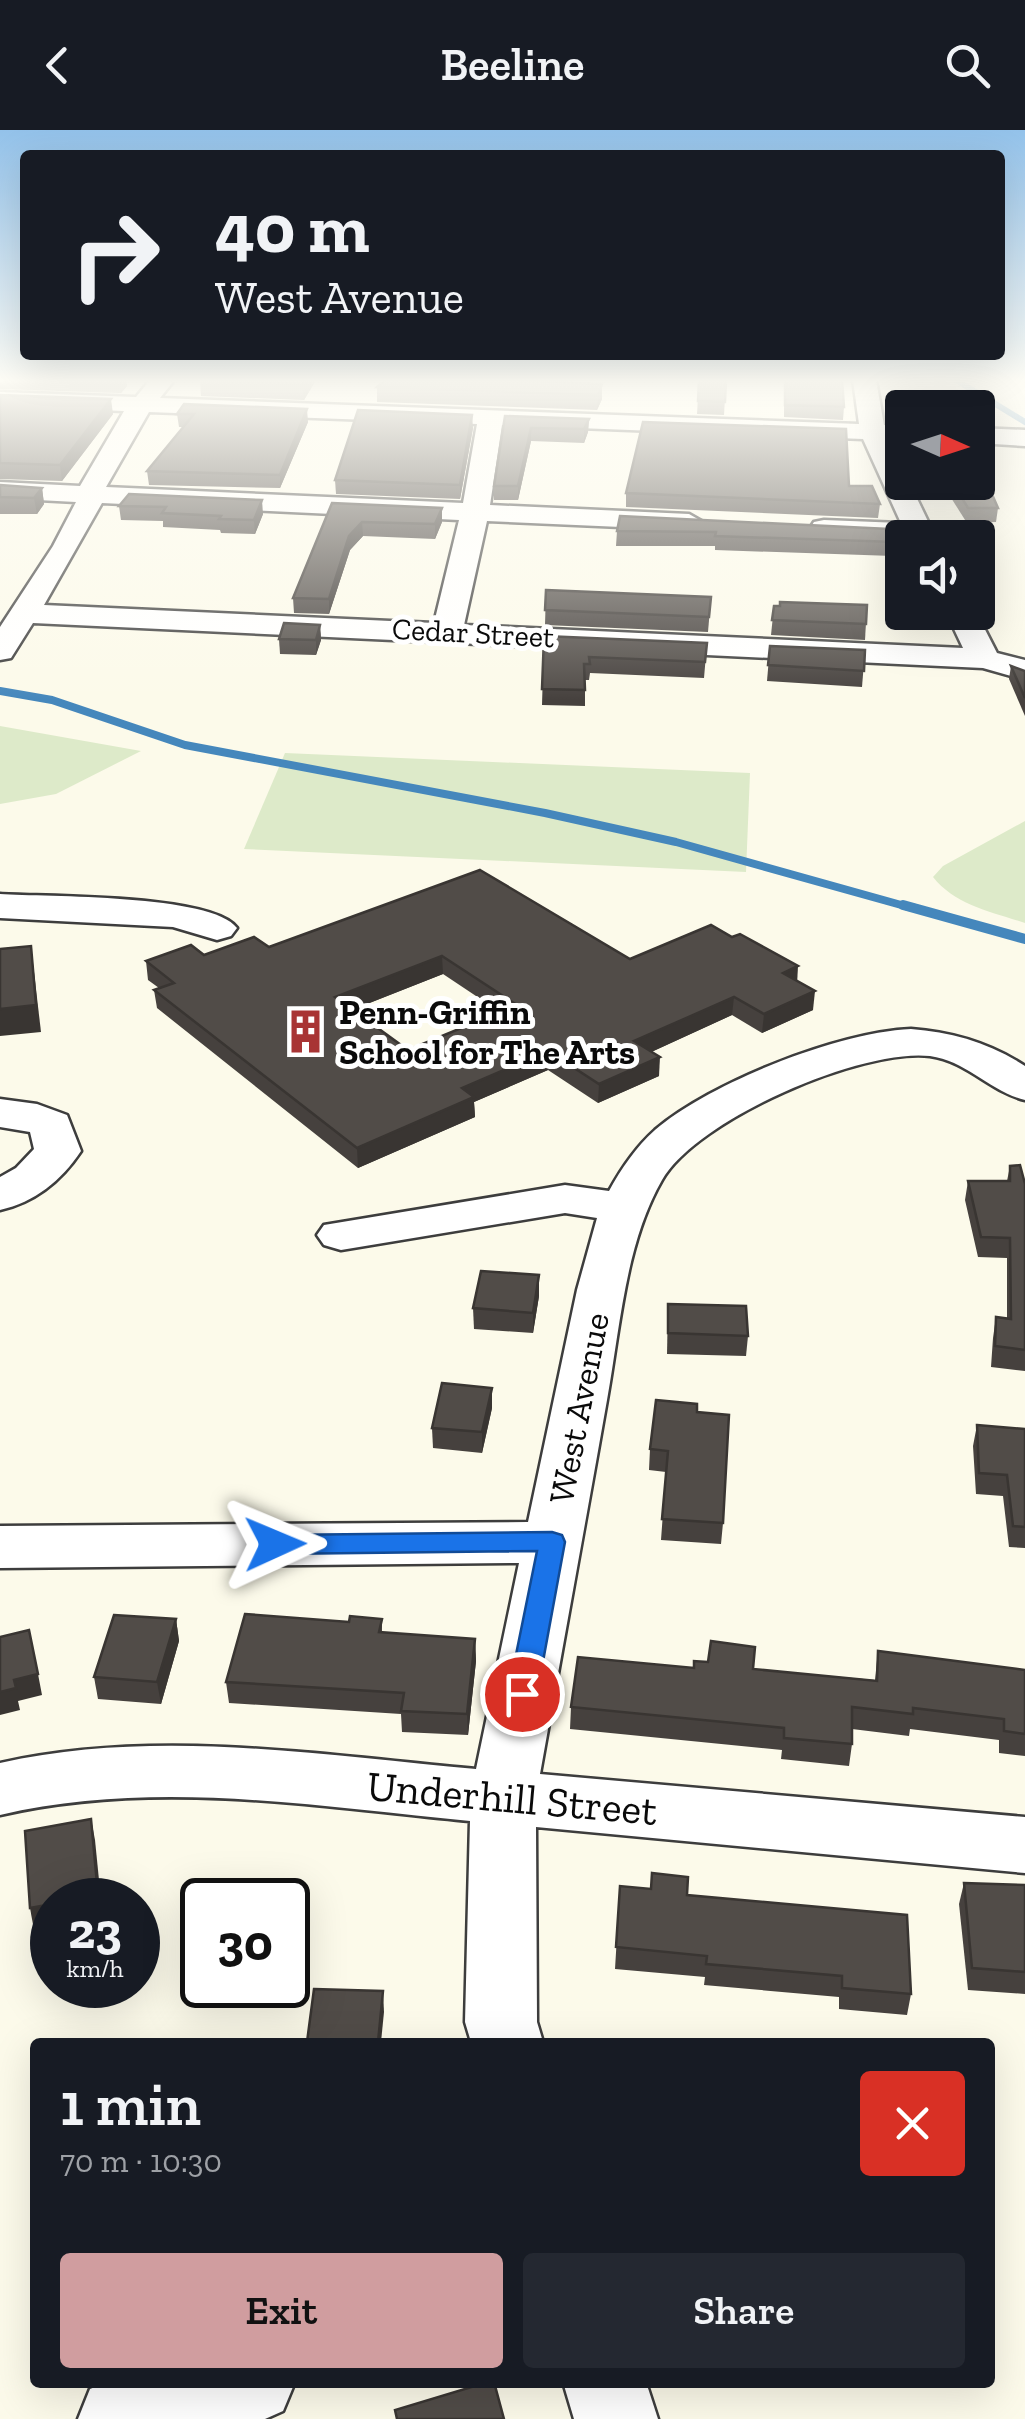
<!DOCTYPE html>
<html lang="en">
<head>
<meta charset="utf-8">
<style>
	:root { --surface:#171b24; --page:#242831; --text:#f1f3f6; --muted:#9ea1a6; --accent:#d09d9f }
	body { margin:0; font-family:"Zilla Slab",serif; background:var(--page); color:var(--text); height:100vh; display:flex; flex-direction:column; font-size:38px; white-space:nowrap }
	* { box-sizing:border-box; margin:0 }
	p { font-size:32px; color:var(--muted) }
	.icon { flex:none; width:55px; height:55px; fill:none; stroke:currentColor; stroke-width:2; stroke-linecap:round; stroke-linejoin:round }
	.map { position:relative; flex:1; overflow:hidden }
	.sheet { position:absolute; left:30px; top:1908px; width:965px; height:350px; display:flex; flex-direction:column; background:var(--surface); border-radius:10px; box-shadow:0 10px 40px #0002 }
	.sheet>* { flex:none }
	.top-card { position:absolute; left:20px; top:20px; width:985px; height:210px; border-radius:10px; box-shadow:0 10px 40px #0002; background:#171b24; color:var(--text); overflow:hidden }
	.needle { width:65px; rotate:93deg }
	.buttons { position:absolute; left:885px; top:260px; display:grid; gap:20px }
	.buttons a { display:grid; place-items:center; width:110px; height:110px; border-radius:10px; background:var(--surface); box-shadow:0 10px 40px #0002; font-size:50px }
	.speed { position:absolute; left:30px; top:1748px; display:flex; gap:20px; font-size:50px; font-weight:700; text-align:center }
	.speed>* { display:grid; place-content:center; width:130px; height:130px; border-radius:50%; background:var(--surface); box-shadow:0 10px 40px #0002; line-height:1 }
	.speed small { font-size:25px; font-weight:400 }
	.speed .limit { border:5px solid #111; border-radius:15px; background:#fff; color:#111 }
	.pin { position:absolute; display:grid; place-items:center; width:85px; height:85px; color:#fff; margin:-42px; border:5px solid #fff; border-radius:50%; box-shadow:0 2px 10px #0007 }
	.me { position:absolute; width:110px; margin:-55px; rotate:89deg; stroke-linejoin:round; filter:drop-shadow(0 0 8px #0008) }
	.turn { display:flex; align-items:center; gap:35px; height:210px; padding:0 30px; font-size:45px }
	.turn .icon { width:130px; height:130px; stroke-width:2.5 }
	.turn b { display:block; font-size:70px; line-height:85px }
	.round { display:grid; place-items:center; flex:none; width:105px; height:105px; border-radius:10px; background:var(--page) }
	.overview { display:flex; align-items:center; justify-content:space-between; height:170px; padding:0 30px }
	h1 { font-size:60px; font-weight:600; line-height:75px }
	.cta { display:flex; gap:20px; margin-top:auto; padding:20px 30px }
	.cta a { flex:1; height:115px; border-radius:10px; background:var(--accent); color:#111; font-size:40px; font-weight:600; line-height:115px; text-align:center }
	.cta a+a { background:var(--page); color:var(--text) }
	header { display:flex; justify-content:space-between; align-items:center; height:130px; padding:0 30px; background:var(--surface); font-size:45px; font-weight:600 }
	.map>svg:first-child { display:block }
	.pitch { fill:#ddeac9 }
	.lines { fill:none; stroke-linecap:round; stroke-linejoin:round }
	.stream-far2 { stroke:#4587bc; stroke-width:6 }
	.stream-far1 { stroke:#4587bc; stroke-width:8 }
	.stream { stroke:#4587bc; stroke-width:10 }
	.minor-casing { stroke:#3d3d3d; stroke-width:5 }
	.minor { fill:#fff; fill-rule:evenodd }
	.wall { fill:#46413e; fill-rule:evenodd }
	.shaded-wall { fill:#393532 }
	.building { fill:#514c48; stroke:#393532; stroke-width:2.5; fill-rule:evenodd }
	.route { fill:#1a73e8; stroke:#114b97; stroke-width:2.5 }
	.labels { text-anchor:middle; dominant-baseline:central; stroke-width:10; stroke-linejoin:round; paint-order:stroke }
	.far-street-label { font-size:30px; fill:#0a0a0a; stroke:#fff }
	.poi-label { font-size:35px; font-weight:bold; fill:#0a0a0a; stroke:#fff; text-anchor:start }
	.street-label { font-size:35px; fill:#0a0a0a; stroke:#fff }
	.near-street-label { font-size:42px; fill:#0a0a0a; stroke:#fff }
</style>
</head>
<body>
<header><svg class="icon" aria-label="back" viewBox="0 0 24 24"><path d="M15 5l-7 7 7 7"/></svg>Beeline<svg class="icon" aria-label="search" viewBox="0 0 24 24"><circle cx="10" cy="10" r="6"/><path d="M15 15l6 6"/></svg></header>
<div class="map">
<svg width="1025" height="2289" viewBox="0 0 1025 2289">
	<rect width="100%" height="100%" fill="#fcfaea"/>
	<g class="pitch">
		<path d="M 0,596 L 141,621 L 56,664 L 0,674 Z"/>
		<path d="M 285,623 L 750,643 L 746,742 L 244,719 Z"/>
		<path d="M 1025,691 L 1025,793 C 992,782 955,775 933,747 L 943,736 Z"/>
	</g>
	<g class="lines">
		<path class="stream-far2" d="M 956,250 L 1025,292"/>
		<path class="stream-far1" d="M 0,561 L 52,570 L 185,615 L 545,683 L 676,712 L 912,778"/>
		<path class="stream" d="M 903,775 L 1025,809"/>
		<defs>
			<g id="minor">
				<path d="M 150,250 L 169,250 L 172,253 L 160,268 L 859,294 L 853,250 L 876,250 L 884,295 L 902,296 L 902,310 L 889,310 L 902,338 L 902,352 L 909,352 L 936,408 L 902,410 L 814,404 L 810,398 L 814,392 L 824,390 L 901,393 L 863,309 L 502,295 L 490,375 L 689,384 L 703,392 L 689,400 L 487,391 L 464,495 L 963,518 L 946,482 L 976,482 L 997,523 L 1025,530 L 1025,550 L 983,538 L 33,493 L 11,528 L 0,530 L 0,497 L 53,416 L 76,372 L 0,368 L 0,352 L 80,356 L 124,281 L 0,276 L 0,262 L 136,267 ZM 149,282 L 477,294 L 463,373 L 106,357 ZM 102,373 L 459,390 L 434,493 L 44,475 Z"/>
				<path d="M 978,298 L 1025,300 L 1025,316 L 978,313 Z"/>
				<path d="M 0,764 C 45,767 213,764 237,798 L 231,806 L 217,810 L 173,797 L 0,788 Z"/>
				<path d="M 911,899 C 952,902 990,913 1025,936 L 1025,970 C 991,962 967,931 930,926 C 862,918 697,989 662,1050 C 625,1114 620,1199 607,1270 C 585,1395 562,1520 540,1644 L 1025,1687 L 1025,1743 L 536,1697 L 537,1892 L 543,1912 L 471,1912 L 465,1892 L 470,1691 C 313,1676 155,1649 0,1685 L 0,1633 C 157,1598 318,1625 476,1639 L 519,1433 L 0,1438 L 0,1396 L 528,1392 L 577,1160 L 597,1088 L 565,1083 L 341,1120 L 324,1115 L 317,1105 L 324,1095 L 565,1055 L 609,1061 C 621,1039 636,1017 655,1000 C 710,953 838,902 911,899 Z"/>
				<path d="M 0,969 L 37,974 L 67,985 L 81,1021 C 61,1051 35,1072 0,1080 L 0,1047 L 16,1038 L 34,1019 L 30,1002 L 0,997 Z"/>
				<path d="M 107,2252 L 295,2252 L 283,2281 L 265,2289 L 78,2289 L 90,2259 Z"/>
				<path d="M 563,2252 L 646,2252 L 658,2289 L 574,2289 Z"/>
			</g>
		</defs>
		<use href="#minor" class="minor-casing"/>
		<use href="#minor" class="minor"/>
	</g>
	<g class="wall">
		<path d="M 0,250 L 126,250 L 127,256 L 121,263 L 0,259 Z"/>
		<path d="M 200,250 L 316,250 L 304,270 L 201,266 Z"/>
		<path d="M 699,250 L 726,250 L 724,285 L 697,284 Z"/>
		<path d="M 784,250 L 842,250 L 844,277 L 843,290 L 784,287 Z"/>
		<path d="M 602,254 L 602,269 L 597,280 L 377,272 L 377,257 Z"/>
		<path d="M 0,265 L 113,284 L 62,351 L 0,349 Z"/>
		<path d="M 177,284 L 308,292 L 280,358 L 149,355 L 147,341 L 184,297 L 179,297 Z"/>
		<path d="M 505,286 L 589,289 L 588,302 L 584,313 L 531,311 L 518,370 L 494,370 L 494,356 Z"/>
		<path d="M 473,298 L 460,369 L 336,364 L 335,350 Z"/>
		<path d="M 941,352 L 978,352 L 998,378 L 996,392 L 967,393 Z"/>
		<path d="M 0,355 L 42,358 L 44,374 L 37,384 L 0,384 Z"/>
		<path d="M 849,356 L 880,374 L 878,388 L 626,377 L 626,363 Z"/>
		<path d="M 129,364 L 263,384 L 255,404 L 221,403 L 220,400 L 163,397 L 163,391 L 121,390 L 119,376 Z"/>
		<path d="M 332,373 L 442,378 L 442,392 L 435,409 L 363,406 L 350,420 L 329,484 L 294,483 L 293,468 Z"/>
		<path d="M 620,386 L 895,412 L 893,426 L 715,420 L 715,416 L 616,416 L 617,401 Z"/>
		<path d="M 546,460 L 711,467 L 708,502 L 545,495 Z"/>
		<path d="M 867,475 L 865,510 L 771,505 L 774,476 Z"/>
		<path d="M 320,495 L 321,510 L 316,525 L 280,524 L 279,509 Z"/>
		<path d="M 544,506 L 707,513 L 704,548 L 590,543 L 589,550 L 585,550 L 585,576 L 542,575 Z"/>
		<path d="M 770,516 L 865,520 L 862,557 L 767,551 Z"/>
		<path d="M 1011,536 L 1025,541 L 1025,586 L 1009,549 Z"/>
		<path d="M 269,817 L 630,829 L 797,851 L 813,880 L 762,903 L 732,885 L 651,922 L 659,946 L 598,973 L 548,940 L 474,972 L 475,987 L 358,1038 L 157,878 L 154,860 L 159,858 L 148,850 L 146,831 ZM 443,844 L 500,882 L 408,920 L 352,880 Z"/>
		<path d="M 1010,1036 L 1025,1054 L 1025,1241 L 991,1237 L 993,1208 L 996,1187 L 1007,1188 L 1007,1128 L 978,1127 L 965,1070 L 968,1051 L 1007,1051 Z"/>
		<path d="M 539,1166 L 533,1203 L 474,1199 L 473,1178 Z"/>
		<path d="M 668,1174 L 748,1206 L 746,1226 L 667,1224 Z"/>
		<path d="M 492,1278 L 482,1323 L 433,1318 L 432,1298 Z"/>
		<path d="M 697,1282 L 723,1393 L 721,1414 L 661,1410 L 666,1342 L 649,1340 L 650,1319 Z"/>
		<path d="M 977,1295 L 1025,1299 L 1025,1418 L 1009,1417 L 1003,1366 L 976,1364 L 973,1316 Z"/>
		<path d="M 176,1489 L 179,1511 L 161,1574 L 98,1569 L 94,1547 Z"/>
		<path d="M 382,1489 L 382,1502 L 475,1509 L 476,1531 L 468,1605 L 402,1602 L 401,1584 L 229,1573 L 226,1552 L 349,1492 Z"/>
		<path d="M 878,1521 L 1025,1540 L 1025,1626 L 999,1623 L 999,1610 L 910,1599 L 909,1606 L 852,1599 L 852,1614 L 849,1636 L 781,1629 L 782,1620 L 570,1599 L 571,1577 L 694,1538 L 753,1539 L 875,1550 Z"/>
		<path d="M 964,1753 L 1025,1755 L 1025,1864 L 968,1860 L 959,1774 Z"/>
		<path d="M 620,1756 L 687,1765 L 911,1864 L 907,1885 L 839,1879 L 839,1867 L 704,1855 L 705,1847 L 615,1839 Z"/>
	</g>
	<g class="shaded-wall">
		<path d="M 120,250 L 126,250 L 127,256 L 121,263 Z"/>
		<path d="M 305,250 L 316,250 L 304,270 L 303,254 Z"/>
		<path d="M 602,254 L 602,269 L 597,280 L 598,265 Z"/>
		<path d="M 111,269 L 113,284 L 62,351 L 60,335 Z"/>
		<path d="M 307,279 L 308,292 L 280,358 L 280,345 Z"/>
		<path d="M 472,285 L 473,298 L 460,369 L 460,355 Z"/>
		<path d="M 589,289 L 588,302 L 584,313 L 584,299 Z"/>
		<path d="M 531,298 L 531,311 L 518,370 L 518,356 Z"/>
		<path d="M 42,358 L 44,374 L 37,384 L 34,368 Z"/>
		<path d="M 262,370 L 263,384 L 255,404 L 254,390 Z"/>
		<path d="M 442,378 L 442,392 L 435,409 L 435,394 Z"/>
		<path d="M 362,392 L 363,406 L 350,420 L 329,484 L 329,469 L 349,406 Z"/>
		<path d="M 320,495 L 321,510 L 316,525 L 316,510 Z"/>
		<path d="M 31,816 L 41,902 L 0,906 L 0,879 Z"/>
		<path d="M 442,826 L 443,844 L 336,886 L 335,867 Z"/>
		<path d="M 798,836 L 797,855 L 783,843 Z"/>
		<path d="M 815,861 L 813,880 L 762,903 L 764,884 Z"/>
		<path d="M 734,867 L 732,885 L 634,930 L 634,911 Z"/>
		<path d="M 548,921 L 548,940 L 474,972 L 475,987 L 358,1038 L 357,1018 L 462,958 Z"/>
		<path d="M 660,927 L 659,946 L 598,973 L 599,954 Z"/>
		<path d="M 539,1145 L 539,1166 L 533,1203 L 533,1183 Z"/>
		<path d="M 492,1258 L 492,1278 L 482,1323 L 482,1302 Z"/>
		<path d="M 176,1489 L 179,1511 L 161,1574 L 157,1552 Z"/>
		<path d="M 475,1509 L 476,1531 L 468,1605 L 467,1584 Z"/>
		<path d="M 38,1544 L 42,1565 L 18,1571 L 20,1580 L 0,1585 L 0,1562 L 14,1550 Z"/>
		<path d="M 91,1689 L 95,1710 L 101,1770 L 72,1770 Z"/>
		<path d="M 52,1774 L 52,1796 L 34,1800 L 30,1778 Z"/>
		<path d="M 383,1861 L 384,1882 L 381,1912 L 378,1912 Z"/>
	</g>
	<g class="building">
		<path d="M 200,250 L 305,250 L 303,254 Z"/>
		<path d="M 385,250 L 520,250 L 602,254 L 598,265 L 377,257 Z"/>
		<path d="M 699,250 L 726,250 L 725,272 L 698,271 Z"/>
		<path d="M 785,250 L 842,250 L 844,277 L 785,275 Z"/>
		<path d="M 0,265 L 111,269 L 60,335 L 0,333 Z"/>
		<path d="M 184,274 L 307,279 L 280,345 L 147,341 L 194,284 L 177,284 Z"/>
		<path d="M 358,280 L 472,285 L 460,355 L 335,350 Z"/>
		<path d="M 505,286 L 589,289 L 584,299 L 531,298 L 518,356 L 494,356 Z"/>
		<path d="M 643,292 L 846,299 L 849,356 L 872,356 L 880,374 L 626,363 Z"/>
		<path d="M 978,332 L 998,378 L 968,378 L 952,352 L 978,352 Z"/>
		<path d="M 0,355 L 42,358 L 34,368 L 0,367 Z"/>
		<path d="M 129,364 L 262,370 L 254,390 L 219,389 L 221,386 L 162,383 L 166,377 L 119,376 Z"/>
		<path d="M 332,373 L 442,378 L 435,394 L 362,392 L 349,406 L 329,469 L 293,468 Z"/>
		<path d="M 620,386 L 889,399 L 895,412 L 715,406 L 716,402 L 617,401 Z"/>
		<path d="M 546,460 L 711,467 L 709,487 L 545,480 Z"/>
		<path d="M 780,472 L 867,475 L 866,494 L 772,490 L 774,476 L 780,476 Z"/>
		<path d="M 284,493 L 320,495 L 316,510 L 279,509 Z"/>
		<path d="M 544,506 L 707,513 L 705,532 L 589,527 L 590,534 L 584,534 L 585,560 L 542,559 Z"/>
		<path d="M 770,516 L 865,520 L 864,541 L 768,535 Z"/>
		<path d="M 1011,536 L 1025,541 L 1025,568 Z"/>
		<path d="M 480,740 L 630,829 L 711,795 L 732,807 L 740,804 L 798,836 L 783,843 L 815,861 L 764,884 L 734,867 L 634,911 L 660,927 L 599,954 L 548,921 L 462,958 L 474,967 L 357,1018 L 154,860 L 174,853 L 146,831 L 191,815 L 204,825 L 254,807 L 269,817 ZM 442,826 L 517,875 L 408,920 L 335,867 Z"/>
		<path d="M 31,816 L 36,875 L 0,879 L 0,819 Z"/>
		<path d="M 1020,1035 L 1025,1054 L 1025,1220 L 995,1216 L 996,1187 L 1011,1189 L 1010,1108 L 981,1107 L 968,1051 L 1010,1051 L 1010,1036 Z"/>
		<path d="M 481,1141 L 539,1145 L 533,1183 L 473,1178 Z"/>
		<path d="M 668,1174 L 746,1176 L 748,1206 L 668,1203 Z"/>
		<path d="M 442,1253 L 492,1258 L 482,1302 L 432,1298 Z"/>
		<path d="M 656,1270 L 697,1274 L 697,1282 L 729,1285 L 723,1393 L 662,1389 L 668,1321 L 650,1319 Z"/>
		<path d="M 977,1295 L 1025,1299 L 1025,1397 L 1013,1396 L 1007,1345 L 979,1343 Z"/>
		<path d="M 245,1484 L 349,1492 L 350,1486 L 382,1489 L 379,1502 L 475,1509 L 467,1584 L 401,1581 L 404,1563 L 226,1552 Z"/>
		<path d="M 114,1485 L 176,1489 L 157,1552 L 94,1547 Z"/>
		<path d="M 29,1500 L 38,1544 L 14,1550 L 16,1558 L 0,1562 L 0,1507 Z"/>
		<path d="M 711,1511 L 755,1517 L 753,1539 L 877,1551 L 878,1521 L 1025,1540 L 1025,1604 L 1004,1601 L 1004,1589 L 913,1578 L 913,1584 L 852,1577 L 852,1614 L 784,1608 L 784,1598 L 571,1577 L 578,1527 L 694,1538 L 694,1531 L 708,1532 Z"/>
		<path d="M 91,1689 L 98,1765 L 72,1770 L 52,1770 L 52,1774 L 30,1778 L 25,1701 Z"/>
		<path d="M 652,1743 L 688,1747 L 687,1765 L 907,1785 L 911,1864 L 842,1858 L 842,1846 L 706,1834 L 707,1826 L 616,1817 L 620,1756 L 651,1759 Z"/>
		<path d="M 964,1753 L 1025,1755 L 1025,1842 L 972,1838 Z"/>
		<path d="M 314,1859 L 383,1861 L 378,1912 L 307,1912 Z"/>
		<path d="M 488,2252 L 494,2252 L 504,2289 L 397,2289 L 395,2280 Z"/>
	</g>
	<linearGradient id="sky" x2="0" y2="1"><stop stop-color="#93c2ea"/><stop offset="0.44" stop-color="#fefdf6"/><stop offset="1" stop-color="#fefdf6" stop-opacity="0"/></linearGradient>
	<rect width="1025" height="570" fill="url(#sky)"/>
	<path class="route" d="M 552,1402 L 562,1405 L 565,1412 L 537,1564 L 533,1571 L 522,1574 L 512,1571 L 508,1564 L 537,1421 L 275,1424 L 265,1421 L 262,1414 L 265,1408 L 275,1405 Z"/>
	<defs>
		<symbol id="building-bare" viewBox="-9 -9 18 18"><path d="M-4-6H4V6H1V3H-1V6H-4ZM-2.5-4.3h1.7v1.8h-1.7ZM.8-4.3h1.7v1.8H.8ZM-2.5-1h1.7V.8h-1.7ZM.8-1h1.7V.8H.8Z" fill="#a83434" stroke="#fff" stroke-width="2.5" paint-order="stroke"/></symbol>
	</defs>
	<g fill-rule="evenodd">
		<use href="#building-bare" x="274" y="870" width="63" height="63"/>
	</g>
	<g class="labels">
		<g class="far-street-label">
			<text transform="translate(473 503) rotate(3)">Cedar Street</text>
		</g>
		<g class="poi-label">
			<text x="339" y="882">Penn-Griffin<tspan x="339" dy="40">School for The Arts</tspan></text>
		</g>
		<g class="street-label">
			<text transform="translate(579 1278) rotate(-79)">West Avenue</text>
		</g>
		<g class="near-street-label">
			<text transform="translate(512 1668) rotate(5)">Underhill Street</text>
		</g>
	</g>
</svg>
<div class="buttons">
<a><svg class="needle" viewBox="-14 -14 28 28"><path d="M0-13l5 13h-10z" fill="#e53935"/><path d="M0 13l5-13h-10z" fill="#9ea1a6"/></svg></a>
<a><svg class="icon" aria-label="sound" viewBox="0 0 24 24"><path d="M4 9h4l5-4v14l-5-4H4zM17 9q2 3 0 6"/></svg></a>
</div>
<div class="speed"><div>23<small>km/h</small></div><div class="limit">30</div></div>
<div class="pin" style="left:522px;top:1564px;background:#d93025"><svg class="icon" aria-label="arrive" viewBox="0 0 24 24"><path d="M6 21V4h12l-3 4 3 4H6"/></svg></div>
<svg class="me" style="left:275px;top:1414px" viewBox="-20 -20 40 40"><path d="M0-17L14 15 0 8-14 15z" fill="#1a73e8" stroke="#fff" stroke-width="4"/></svg>
<div class="top-card">
<div class="turn"><svg class="icon" aria-label="right" viewBox="0 0 24 24"><path d="M7 20v-9h11M14 6l5 5-5 5"/></svg><div><b>40 m</b>West Avenue</div></div>
</div>
<section class="sheet">
<div class="overview"><div><h1>1 min</h1><p>70 m · 10:30</p></div><a class="round" style="background:#d93025;color:#fff"><svg class="icon" aria-label="close" viewBox="0 0 24 24"><path d="M6 6l12 12M18 6L6 18"/></svg></a></div>
<div class="cta"><a>Exit</a><a>Share</a></div>
</section>
</div>
</body>
</html>
